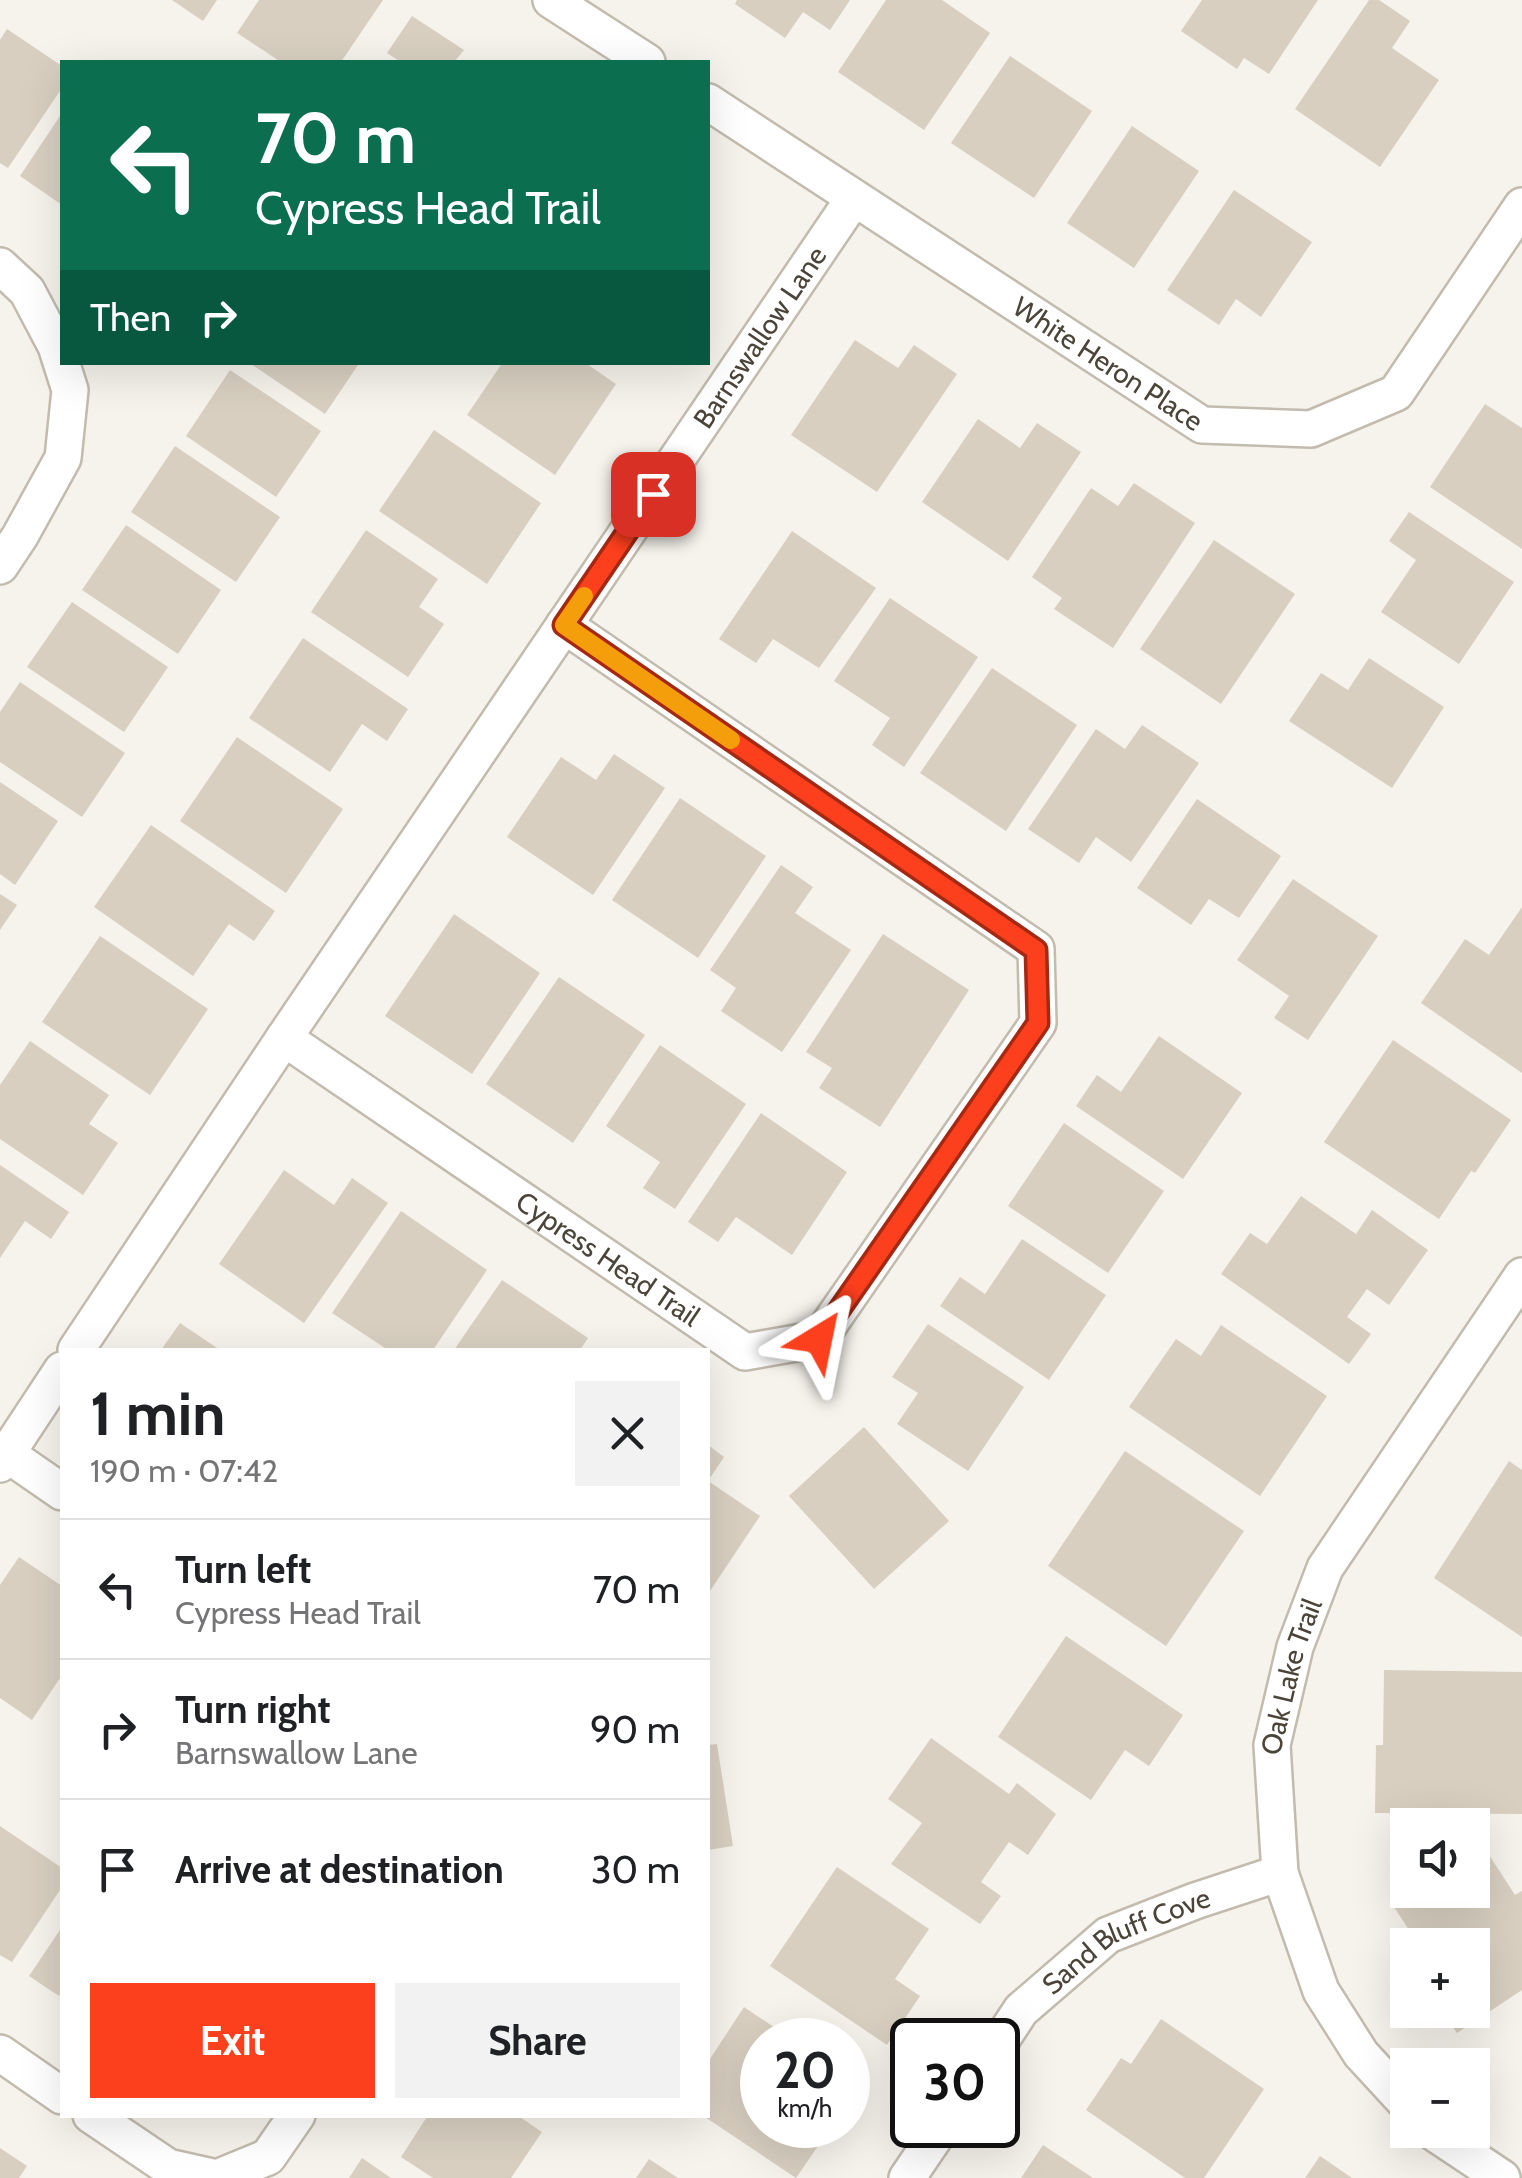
<!DOCTYPE html>
<html lang="en">
<head>
<meta charset="utf-8">
<style>
	:root { --surface:#fff; --page:#f2f2f2; --text:#202124; --muted:#757577; --line:#e0e0e0; --accent:#fc3f1d }
	body { margin:0; font-family:Cabin,sans-serif; background:var(--page); color:var(--text); height:100vh; display:flex; flex-direction:column; font-size:38px; white-space:nowrap }
	* { box-sizing:border-box; margin:0 }
	p { font-size:32px; color:var(--muted) }
	.icon { flex:none; width:55px; height:55px; fill:none; stroke:currentColor; stroke-width:2; stroke-linecap:round; stroke-linejoin:round }
	.map { position:relative; flex:1; overflow:hidden }
	.panel { position:absolute; left:60px; top:1348px; width:650px; height:770px; display:flex; flex-direction:column; background:var(--surface); border-radius:0px; box-shadow:0 10px 40px #0002 }
	.panel>* { flex:none }
	.top-card { position:absolute; left:60px; top:60px; width:650px; height:305px; border-radius:0px; box-shadow:0 10px 40px #0002; background:#0b6e4f; color:#fff; overflow:hidden }
	.buttons { position:absolute; left:1390px; top:1808px; display:grid; gap:20px }
	.buttons a { display:grid; place-items:center; width:100px; height:100px; border-radius:0px; background:var(--surface); box-shadow:0 10px 40px #0002; font-size:50px }
	.speed { position:absolute; left:740px; top:2018px; display:flex; gap:20px; font-size:50px; font-weight:700; text-align:center }
	.speed>* { display:grid; place-content:center; width:130px; height:130px; border-radius:50%; background:var(--surface); box-shadow:0 10px 40px #0002; line-height:1 }
	.speed small { font-size:25px; font-weight:400 }
	.speed .limit { border:5px solid #111; border-radius:15px; background:#fff; color:#111 }
	.pin { position:absolute; display:grid; place-items:center; width:85px; height:85px; color:#fff; margin:-42px; border-radius:20px; box-shadow:0 5px 15px #0006 }
	.me { position:absolute; width:110px; margin:-55px; rotate:35deg; stroke-linejoin:round; filter:drop-shadow(0 0 8px #0008) }
	.turn { display:flex; align-items:center; gap:35px; height:210px; padding:0 30px; font-size:45px }
	.turn .icon { width:130px; height:130px; stroke-width:2.5 }
	.turn b { display:block; font-size:70px; line-height:85px }
	.then { display:flex; align-items:center; height:95px; padding:0 30px; background:#0003; gap:20px; font-size:38px }
	.round { display:grid; place-items:center; flex:none; width:105px; height:105px; border-radius:0px; background:var(--page) }
	.overview { display:flex; align-items:center; justify-content:space-between; height:170px; padding:0 30px }
	h1 { font-size:60px; font-weight:700; line-height:75px }
	.primary-button { display:flex; gap:20px; margin-top:auto; padding:20px 30px }
	.primary-button a { flex:1; height:115px; border-radius:0px; background:var(--accent); color:#fff; font-size:40px; font-weight:700; line-height:115px; text-align:center }
	.primary-button a+a { background:var(--page); color:var(--text) }
	ul { padding:0; list-style:none }
	li { display:flex; align-items:center; gap:30px; height:140px; padding:0 30px; border-top:2px solid var(--line) }
	li div { flex:1 }
	li b { display:block; font-size:38px }
	li em { font-style:normal }
	.map>svg:first-child { display:block }
	.building { fill:#d8cfc1 }
	.lines { fill:none; stroke-linecap:round; stroke-linejoin:round }
	.minor-casing { stroke:#c2bbae; stroke-width:40 }
	.minor { stroke:#fff; stroke-width:35 }
	.route-casing { stroke:#a42913; stroke-width:25 }
	.route { stroke:#fc3f1d; stroke-width:18 }
	.slow { stroke:#f59e0b; stroke-width:18 }
	.labels { text-anchor:middle; dominant-baseline:central; stroke-width:8; stroke-linejoin:round; paint-order:stroke }
	.street-label { font-size:28px; fill:#4b4439; stroke:#fff }
</style>
</head>
<body>
<div class="map">
<svg width="1522" height="2178" viewBox="0 0 1522 2178">
	<rect width="100%" height="100%" fill="#f6f3ec"/>
	<g class="building">
		<path d="M 172,0 L 217,0 L 203,21 Z"/>
		<path d="M 259,0 L 383,0 L 341,62 L 281,62 L 237,33 Z"/>
		<path d="M 737,0 L 850,0 L 830,30 L 803,12 L 785,38 L 735,4 Z"/>
		<path d="M 886,0 L 942,0 L 990,33 L 924,130 L 838,72 Z"/>
		<path d="M 1202,0 L 1318,0 L 1269,74 L 1244,58 L 1237,69 L 1181,31 Z"/>
		<path d="M 1369,0 L 1379,0 L 1410,21 L 1392,48 L 1439,80 L 1380,167 L 1295,109 Z"/>
		<path d="M 412,16 L 464,50 L 454,62 L 401,62 L 387,53 Z"/>
		<path d="M 7,29 L 62,66 L 62,88 L 8,168 L 0,163 L 0,40 Z"/>
		<path d="M 1010,56 L 1092,111 L 1034,198 L 951,143 Z"/>
		<path d="M 62,113 L 62,205 L 20,176 Z"/>
		<path d="M 1132,126 L 1199,171 L 1134,268 L 1067,223 Z"/>
		<path d="M 1234,190 L 1312,242 L 1261,317 L 1236,299 L 1219,325 L 1167,290 Z"/>
		<path d="M 855,340 L 898,368 L 914,345 L 957,374 L 877,492 L 791,435 Z"/>
		<path d="M 248,362 L 360,362 L 325,414 Z"/>
		<path d="M 503,362 L 584,362 L 616,384 L 555,475 L 467,415 Z"/>
		<path d="M 230,370 L 321,431 L 276,497 L 186,436 Z"/>
		<path d="M 1485,404 L 1522,428 L 1522,549 L 1430,487 Z"/>
		<path d="M 978,419 L 1020,448 L 1037,423 L 1081,452 L 1008,561 L 922,502 Z"/>
		<path d="M 434,430 L 541,503 L 487,584 L 379,511 Z"/>
		<path d="M 175,446 L 280,517 L 236,582 L 131,512 Z"/>
		<path d="M 1134,483 L 1195,523 L 1113,648 L 1054,609 L 1062,598 L 1032,577 L 1091,488 L 1118,506 Z"/>
		<path d="M 1409,512 L 1514,582 L 1459,664 L 1381,612 L 1416,560 L 1389,541 Z"/>
		<path d="M 126,525 L 221,590 L 178,654 L 82,590 Z"/>
		<path d="M 366,530 L 438,579 L 419,607 L 444,624 L 408,677 L 311,612 Z"/>
		<path d="M 792,531 L 876,588 L 819,668 L 773,639 L 756,663 L 719,639 Z"/>
		<path d="M 1214,540 L 1295,594 L 1221,704 L 1140,649 Z"/>
		<path d="M 890,598 L 978,657 L 904,767 L 872,745 L 890,718 L 834,681 Z"/>
		<path d="M 72,602 L 168,667 L 124,732 L 27,667 Z"/>
		<path d="M 303,638 L 408,709 L 387,741 L 362,724 L 330,772 L 249,718 Z"/>
		<path d="M 1369,658 L 1444,707 L 1392,788 L 1289,721 L 1321,673 L 1348,690 Z"/>
		<path d="M 992,668 L 1077,725 L 1006,831 L 920,773 Z"/>
		<path d="M 20,682 L 125,753 L 82,817 L 0,762 L 0,712 Z"/>
		<path d="M 1142,725 L 1199,763 L 1131,862 L 1096,837 L 1079,863 L 1028,829 L 1096,729 L 1125,749 Z"/>
		<path d="M 237,737 L 343,809 L 286,893 L 180,821 Z"/>
		<path d="M 614,754 L 665,788 L 593,895 L 507,837 L 561,757 L 596,780 Z"/>
		<path d="M 0,782 L 58,821 L 15,885 L 0,874 Z"/>
		<path d="M 680,798 L 766,856 L 698,958 L 612,900 Z"/>
		<path d="M 1197,799 L 1281,856 L 1239,918 L 1209,899 L 1191,925 L 1137,888 Z"/>
		<path d="M 151,825 L 275,911 L 254,941 L 229,924 L 193,976 L 94,907 Z"/>
		<path d="M 781,865 L 813,887 L 795,913 L 851,950 L 782,1052 L 721,1011 L 736,988 L 710,970 Z"/>
		<path d="M 1293,879 L 1378,936 L 1308,1040 L 1274,1018 L 1289,996 L 1237,960 Z"/>
		<path d="M 0,894 L 17,905 L 0,930 Z"/>
		<path d="M 1522,907 L 1522,1073 L 1421,1003 L 1465,939 L 1489,955 Z"/>
		<path d="M 454,914 L 540,973 L 472,1074 L 385,1016 Z"/>
		<path d="M 883,934 L 969,990 L 880,1127 L 819,1088 L 832,1068 L 806,1052 Z"/>
		<path d="M 100,936 L 208,1009 L 150,1095 L 42,1022 Z"/>
		<path d="M 559,977 L 645,1035 L 573,1143 L 486,1084 Z"/>
		<path d="M 1159,1036 L 1242,1093 L 1183,1179 L 1076,1106 L 1097,1075 L 1121,1092 Z"/>
		<path d="M 1393,1040 L 1511,1120 L 1475,1173 L 1471,1171 L 1439,1219 L 1324,1142 Z"/>
		<path d="M 30,1041 L 109,1095 L 89,1124 L 118,1143 L 83,1195 L 0,1139 L 0,1085 Z"/>
		<path d="M 660,1045 L 746,1104 L 675,1209 L 643,1188 L 660,1162 L 606,1126 Z"/>
		<path d="M 761,1113 L 847,1172 L 792,1255 L 736,1217 L 718,1242 L 688,1222 Z"/>
		<path d="M 1064,1123 L 1164,1191 L 1108,1273 L 1008,1206 Z"/>
		<path d="M 0,1165 L 69,1212 L 51,1239 L 25,1221 L 0,1258 Z"/>
		<path d="M 284,1170 L 334,1205 L 352,1178 L 388,1203 L 304,1323 L 219,1264 Z"/>
		<path d="M 1301,1196 L 1356,1234 L 1372,1210 L 1428,1250 L 1389,1305 L 1367,1289 L 1347,1317 L 1371,1334 L 1349,1364 L 1221,1274 L 1250,1233 L 1267,1244 Z"/>
		<path d="M 401,1211 L 487,1270 L 433,1350 L 388,1350 L 332,1313 Z"/>
		<path d="M 1022,1239 L 1106,1295 L 1049,1380 L 940,1306 L 960,1277 L 985,1294 Z"/>
		<path d="M 502,1280 L 588,1338 L 580,1350 L 454,1350 Z"/>
		<path d="M 180,1323 L 220,1350 L 161,1350 Z"/>
		<path d="M 928,1324 L 1024,1387 L 968,1471 L 897,1424 L 918,1393 L 892,1377 Z"/>
		<path d="M 1221,1325 L 1327,1396 L 1260,1496 L 1129,1407 L 1176,1339 L 1201,1356 Z"/>
		<path d="M 864,1427 L 949,1521 L 874,1589 L 789,1496 Z"/>
		<path d="M 708,1445 L 724,1457 L 708,1481 L 760,1516 L 708,1594 Z"/>
		<path d="M 1125,1451 L 1244,1531 L 1166,1646 L 1048,1566 Z"/>
		<path d="M 1509,1461 L 1522,1470 L 1522,1637 L 1434,1578 Z"/>
		<path d="M 19,1557 L 62,1586 L 62,1675 L 32,1720 L 0,1698 L 0,1585 Z"/>
		<path d="M 1066,1636 L 1183,1715 L 1149,1766 L 1125,1750 L 1091,1800 L 998,1737 Z"/>
		<path d="M 1384,1670 L 1522,1672 L 1522,1814 L 1375,1813 L 1376,1745 L 1383,1745 Z"/>
		<path d="M 931,1738 L 1009,1794 L 1017,1783 L 1056,1814 L 1028,1855 L 1009,1842 L 981,1882 L 1001,1896 L 980,1924 L 891,1864 L 922,1823 L 888,1799 Z"/>
		<path d="M 717,1744 L 733,1846 L 708,1850 L 708,1745 Z"/>
		<path d="M 0,1826 L 62,1868 L 62,1887 L 12,1962 L 0,1955 Z"/>
		<path d="M 1482,1844 L 1515,1895 L 1522,1891 L 1522,1990 L 1457,2033 L 1441,2010 L 1472,2010 L 1472,1945 L 1419,1945 L 1392,1904 L 1414,1890 L 1472,1890 L 1472,1851 Z"/>
		<path d="M 837,1867 L 929,1929 L 895,1979 L 920,1996 L 887,2045 L 770,1966 Z"/>
		<path d="M 62,1927 L 62,1990 L 59,1996 L 29,1976 Z"/>
		<path d="M 744,2007 L 793,2040 L 762,2040 L 762,2125 L 815,2125 L 827,2133 L 796,2178 L 702,2115 L 708,2115 L 708,2062 Z"/>
		<path d="M 1161,2019 L 1264,2089 L 1204,2178 L 1185,2178 L 1086,2110 L 1121,2058 L 1131,2064 Z"/>
		<path d="M 428,2115 L 517,2115 L 542,2132 L 511,2178 L 433,2178 L 401,2157 Z"/>
		<path d="M 1043,2145 L 1093,2178 L 1021,2178 Z"/>
		<path d="M 0,2148 L 27,2166 L 19,2178 L 0,2178 Z"/>
		<path d="M 1320,2156 L 1352,2178 L 1305,2178 Z"/>
		<path d="M 362,2158 L 391,2178 L 349,2178 Z"/>
		<path d="M 649,2159 L 678,2178 L 636,2178 Z"/>
	</g>
	<g class="lines">
		<defs>
			<g id="minor">
				<path d="M 551,0 L 647,62"/>
				<path id="s1" d="M 708,102 L 1202,425 L 1311,429 L 1396,393 L 1522,206"/>
				<path d="M 0,266 L 27,291 L 56,346 L 70,390 L 63,458 L 20,536 L 0,566"/>
				<path id="s2" d="M 284,1038 L 745,1352 L 819,1339 L 1038,1023 L 1036,949 L 564,625"/>
				<path id="s3" d="M 76,1350 L 284,1038 L 854,198"/>
				<path d="M 7,1454 L 62,1492"/>
				<path d="M 0,1464 L 62,1370"/>
				<path id="s4" d="M 998,2045 L 1021,2010 L 1108,1935 L 1195,1901 L 1280,1873"/>
				<path d="M 0,2053 L 62,2096"/>
				<path id="s5" d="M 1408,2105 L 1361,2054 L 1321,1991 L 1280,1873 L 1272,1745 L 1295,1647 L 1325,1568 L 1522,1276"/>
				<path d="M 91,2115 L 168,2167 L 217,2178 L 268,2157 L 297,2115"/>
				<path d="M 1430,2130 L 1502,2178"/>
				<path d="M 907,2178 L 943,2125"/>
			</g>
		</defs>
		<use href="#minor" class="minor-casing"/>
		<use href="#minor" class="minor"/>
	</g>
	<g class="lines">
		<defs>
			<path id="route" d="M 653,494 L 564,625 L 1036,950 L 1038,1023 L 819,1339"/>
		</defs>
		<use href="#route" class="route-casing"/>
		<use href="#route" class="route"/>
		<path class="slow" d="M 584,596 L 564,625 L 731,740"/>
	</g>
	<g class="labels">
		<g class="street-label">
			<text stroke="none"><textPath href="#s3" startOffset="1222">Barnswallow Lane</textPath></text>
			<text stroke="none"><textPath href="#s1" startOffset="478">White Heron Place</textPath></text>
			<text stroke="none"><textPath href="#s2" startOffset="392">Cypress Head Trail</textPath></text>
			<text stroke="none"><textPath href="#s5" startOffset="468">Oak Lake Trail</textPath></text>
			<text stroke="none"><textPath href="#s4" startOffset="170">Sand Bluff Cove</textPath></text>
		</g>
	</g>
</svg>
<div class="buttons">
<a><svg class="icon" aria-label="sound" viewBox="0 0 24 24"><path d="M4 9h4l5-4v14l-5-4H4zM17 9q2 3 0 6"/></svg></a>
<a>+</a>
<a>−</a>
</div>
<div class="speed"><div>20<small>km/h</small></div><div class="limit">30</div></div>
<div class="pin" style="left:653px;top:494px;background:#d93025"><svg class="icon" aria-label="arrive" viewBox="0 0 24 24"><path d="M6 21V4h12l-3 4 3 4H6"/></svg></div>
<svg class="me" style="left:819px;top:1339px" viewBox="-20 -20 40 40"><path d="M0-17L14 15 0 8-14 15z" fill="#fc3f1d" stroke="#fff" stroke-width="4"/></svg>
<div class="top-card">
<div class="turn"><svg class="icon" aria-label="left" viewBox="0 0 24 24"><path d="M17 20v-9H6M10 6l-5 5 5 5"/></svg><div><b>70 m</b>Cypress Head Trail</div></div>
<div class="then">Then<svg class="icon" aria-label="right" viewBox="0 0 24 24"><path d="M7 20v-9h11M14 6l5 5-5 5"/></svg></div>
</div>
<section class="panel">
<div class="overview"><div><h1>1 min</h1><p>190 m · 07:42</p></div><a class="round"><svg class="icon" aria-label="close" viewBox="0 0 24 24"><path d="M6 6l12 12M18 6L6 18"/></svg></a></div>
<ul>
<li><svg class="icon" aria-label="left" viewBox="0 0 24 24"><path d="M17 20v-9H6M10 6l-5 5 5 5"/></svg><div><b>Turn left</b><p>Cypress Head Trail</p></div><em>70 m</em></li>
<li><svg class="icon" aria-label="right" viewBox="0 0 24 24"><path d="M7 20v-9h11M14 6l5 5-5 5"/></svg><div><b>Turn right</b><p>Barnswallow Lane</p></div><em>90 m</em></li>
<li><svg class="icon" aria-label="arrive" viewBox="0 0 24 24"><path d="M6 21V4h12l-3 4 3 4H6"/></svg><div><b>Arrive at destination</b></div><em>30 m</em></li>
</ul>
<div class="primary-button"><a>Exit</a><a>Share</a></div>
</section>
</div>
</body>
</html>
